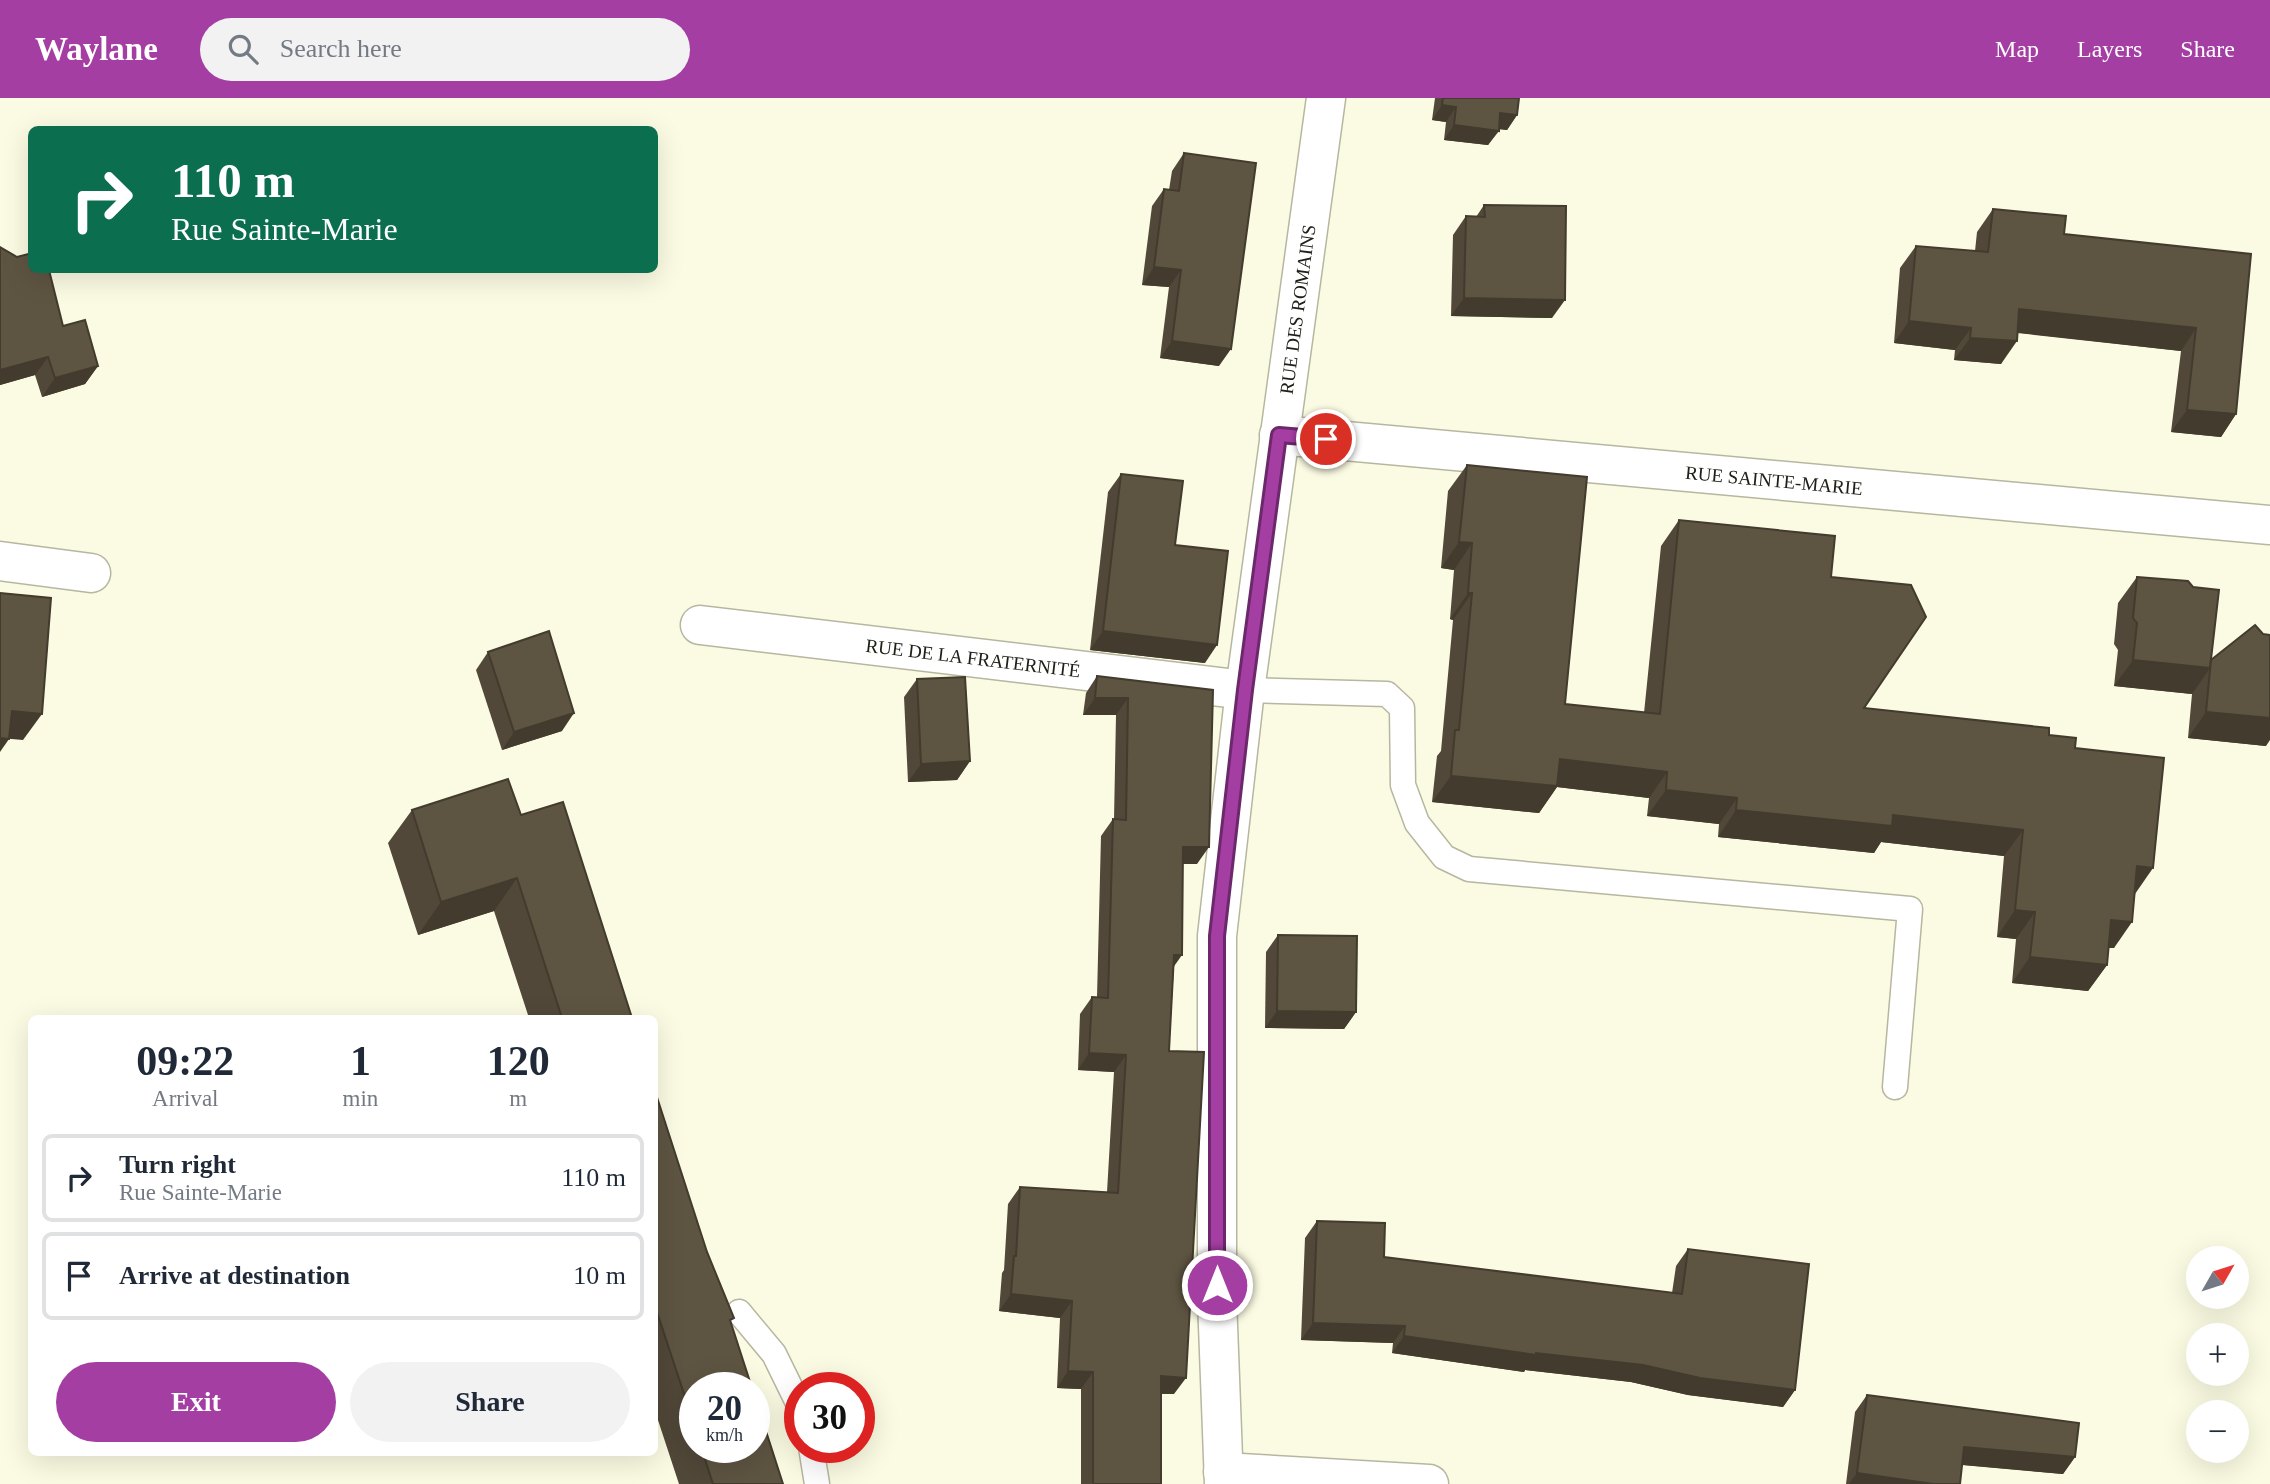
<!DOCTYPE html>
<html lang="en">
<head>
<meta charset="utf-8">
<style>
	:root { --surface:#fff; --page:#f2f2f3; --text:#1f2937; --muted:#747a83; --line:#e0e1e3; --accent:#a53ea3 }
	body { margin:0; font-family:"Times New Roman",serif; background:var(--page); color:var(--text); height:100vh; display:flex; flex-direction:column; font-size:26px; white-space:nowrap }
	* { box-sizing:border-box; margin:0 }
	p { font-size:23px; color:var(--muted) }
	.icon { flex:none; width:38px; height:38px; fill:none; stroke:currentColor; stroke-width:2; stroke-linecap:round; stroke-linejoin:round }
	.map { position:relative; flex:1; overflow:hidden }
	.panel { position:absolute; left:28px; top:917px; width:630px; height:441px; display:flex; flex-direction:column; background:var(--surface); border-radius:10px; box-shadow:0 7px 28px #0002 }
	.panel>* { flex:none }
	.guide { position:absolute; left:28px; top:28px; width:630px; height:147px; border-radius:10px; box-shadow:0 7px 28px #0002; background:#0b6e4f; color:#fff; overflow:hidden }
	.needle { width:46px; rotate:51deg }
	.buttons { position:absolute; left:2186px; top:1148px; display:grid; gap:14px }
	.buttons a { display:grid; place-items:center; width:63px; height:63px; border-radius:50%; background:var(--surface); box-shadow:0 7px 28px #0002; font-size:35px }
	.speed { position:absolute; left:679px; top:1274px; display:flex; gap:14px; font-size:35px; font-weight:700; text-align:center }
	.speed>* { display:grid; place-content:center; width:91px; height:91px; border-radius:50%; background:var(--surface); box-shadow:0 7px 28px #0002; line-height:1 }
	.speed small { font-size:18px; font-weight:400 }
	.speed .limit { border:10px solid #d22; background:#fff; color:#111 }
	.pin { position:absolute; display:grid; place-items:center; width:60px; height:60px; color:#fff; margin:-30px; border:4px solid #fff; border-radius:50%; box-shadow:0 2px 7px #0007 }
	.me { position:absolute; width:77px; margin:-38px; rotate:0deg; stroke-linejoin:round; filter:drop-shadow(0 0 5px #0008) }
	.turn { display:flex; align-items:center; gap:24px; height:147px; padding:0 28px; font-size:32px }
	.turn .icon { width:91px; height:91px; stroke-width:2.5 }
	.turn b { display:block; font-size:49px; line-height:60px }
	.eta { display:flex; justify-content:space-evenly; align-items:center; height:119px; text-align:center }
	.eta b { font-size:42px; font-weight:600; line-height:49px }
	.primary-button { display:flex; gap:14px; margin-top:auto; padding:14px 28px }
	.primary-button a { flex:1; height:80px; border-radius:42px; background:var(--accent); color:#fff; font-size:28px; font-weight:600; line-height:80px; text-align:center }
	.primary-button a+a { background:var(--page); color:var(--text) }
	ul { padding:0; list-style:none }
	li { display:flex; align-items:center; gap:21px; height:88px; margin:0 14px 10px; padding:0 14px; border:4px solid var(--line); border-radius:10px }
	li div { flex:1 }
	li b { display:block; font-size:26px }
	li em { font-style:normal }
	header { display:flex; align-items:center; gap:42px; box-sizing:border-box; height:98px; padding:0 35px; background:var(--accent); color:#fff }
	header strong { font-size:33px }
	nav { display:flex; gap:38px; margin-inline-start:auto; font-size:24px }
	.search { width:490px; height:63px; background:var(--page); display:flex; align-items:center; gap:18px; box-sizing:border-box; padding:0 24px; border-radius:38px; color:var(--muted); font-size:26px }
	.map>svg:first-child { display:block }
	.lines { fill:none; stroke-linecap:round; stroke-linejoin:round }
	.lane-casing { stroke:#b7b7a1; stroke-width:27 }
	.street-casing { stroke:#b7b7a1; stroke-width:41 }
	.lane { stroke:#fff; stroke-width:24 }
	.street { stroke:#fff; stroke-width:38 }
	.wall { fill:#514839 }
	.shaded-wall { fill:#423b2e }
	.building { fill:#5e5442; stroke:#423b2e; stroke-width:2 }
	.route-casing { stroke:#6b286a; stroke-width:18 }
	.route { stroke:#a53ea3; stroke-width:12 }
	.labels { text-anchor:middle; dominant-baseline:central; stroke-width:7; stroke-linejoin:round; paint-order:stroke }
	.street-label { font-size:19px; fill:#202018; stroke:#fbfbe3 }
</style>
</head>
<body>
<header>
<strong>Waylane</strong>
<div class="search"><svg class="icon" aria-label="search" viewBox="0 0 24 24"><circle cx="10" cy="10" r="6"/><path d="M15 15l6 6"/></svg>Search here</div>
<nav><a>Map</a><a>Layers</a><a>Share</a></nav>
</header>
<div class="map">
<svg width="2270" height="1386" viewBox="0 0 2270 1386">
	<rect width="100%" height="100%" fill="#fbfbe3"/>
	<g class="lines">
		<defs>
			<g id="lane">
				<path d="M 1245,592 L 1387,596 L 1402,610 L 1403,687 L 1417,725 L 1444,759 L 1469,771 L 1910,811 L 1895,989"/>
				<path d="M 739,1214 L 774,1256 L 800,1309"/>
				<path d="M 811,1349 L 817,1386"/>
			</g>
			<g id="street">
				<path id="s1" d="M 1279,337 L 2270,427"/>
				<path d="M 0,463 L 91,475"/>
				<path id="s2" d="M 700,527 L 1245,592"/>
				<path d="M 1223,1374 L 1429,1386"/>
				<path id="s3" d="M 1224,1386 L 1217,1201 L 1217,838 L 1245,592 L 1326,0"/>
			</g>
		</defs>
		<use href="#lane" class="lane-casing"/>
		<use href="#street" class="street-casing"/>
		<use href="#lane" class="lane"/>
		<use href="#street" class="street"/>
	</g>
	<g class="wall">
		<path d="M 1435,0 L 1519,0 L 1517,17 L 1507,32 L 1499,31 L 1488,47 L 1444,42 L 1446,24 L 1432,22 Z"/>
		<path d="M 1184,55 L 1219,268 L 1160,260 L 1169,189 L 1142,187 L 1152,108 L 1164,91 L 1169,92 L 1172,73 Z"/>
		<path d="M 1484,107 L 1552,220 L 1451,218 L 1453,137 L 1466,118 L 1476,119 Z"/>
		<path d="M 1993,111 L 2064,136 L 2251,156 L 2236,316 L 2221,339 L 2171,334 L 2181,253 L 2017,235 L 2001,266 L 1954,262 L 1955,252 L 1894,245 L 1900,170 L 1916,148 L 1975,153 L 1977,134 Z"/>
		<path d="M 0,149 L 63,228 L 98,268 L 85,286 L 42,299 L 35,277 L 0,287 Z"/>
		<path d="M 1467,367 L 1565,606 L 1644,615 L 1661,448 L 1679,422 L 1831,479 L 1864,610 L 2049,637 L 2075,650 L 2134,796 L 2114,850 L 2108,850 L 2107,867 L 2088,893 L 2012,885 L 2016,841 L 1997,839 L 2004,758 L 1881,744 L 1874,755 L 1718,739 L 1719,726 L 1647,718 L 1649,700 L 1557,689 L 1539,715 L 1432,704 L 1437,658 L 1441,653 L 1453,522 L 1450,521 L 1454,472 L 1441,470 L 1448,393 Z"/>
		<path d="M 1121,376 L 1175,447 L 1205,565 L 1090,552 L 1108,394 Z"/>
		<path d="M 2137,479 L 2211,562 L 2266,648 L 2188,640 L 2192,596 L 2114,588 L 2118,552 L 2114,546 L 2118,505 Z"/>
		<path d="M 488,554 L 562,633 L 502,652 L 476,572 Z"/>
		<path d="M 1097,578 L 1213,592 L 1197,766 L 1183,766 L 1174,869 L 1169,953 L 1174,1296 L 1161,1296 L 1161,1386 L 1081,1386 L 1081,1291 L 1057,1290 L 1060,1220 L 999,1213 L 1002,1175 L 1004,1172 L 1008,1106 L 1020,1089 L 1107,1094 L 1114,974 L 1078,972 L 1080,916 L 1092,899 L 1097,899 L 1101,738 L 1113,721 L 1114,722 L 1116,617 L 1083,617 L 1086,595 Z"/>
		<path d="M 917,581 L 970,663 L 957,682 L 908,684 L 904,599 Z"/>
		<path d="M 412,712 L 521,717 L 632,920 L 529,920 L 494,813 L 418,837 L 388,745 Z"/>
		<path d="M 1278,837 L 1356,914 L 1344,931 L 1265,930 L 1266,854 Z"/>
		<path d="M 654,990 L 707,1154 L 731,1224 L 695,1290 L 695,1349 L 754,1349 L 783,1386 L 679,1386 L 654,1310 Z"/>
		<path d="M 1317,1123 L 1384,1159 L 1672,1195 L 1676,1168 L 1688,1151 L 1795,1292 L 1783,1309 L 1688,1297 L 1631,1284 L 1525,1272 L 1524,1274 L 1392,1255 L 1393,1245 L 1301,1242 L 1305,1140 Z"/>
		<path d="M 1867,1297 L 2075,1359 L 2063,1376 L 1962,1367 L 1960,1386 L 1846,1386 L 1855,1314 Z"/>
	</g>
	<g class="shaded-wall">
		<path d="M 1442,7 L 1456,9 L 1446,24 L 1432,22 Z"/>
		<path d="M 1500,15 L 1517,17 L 1507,32 L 1490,30 Z"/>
		<path d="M 1454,27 L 1499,33 L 1488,47 L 1444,42 Z"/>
		<path d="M 1154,169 L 1181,172 L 1169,189 L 1142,187 Z"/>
		<path d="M 1464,200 L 1565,202 L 1552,220 L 1451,218 Z"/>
		<path d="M 2019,211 L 2196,230 L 2181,253 L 2004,233 Z"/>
		<path d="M 1909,223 L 1971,230 L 1955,252 L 1894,245 Z"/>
		<path d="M 1970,240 L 2017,243 L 2001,266 L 1954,262 Z"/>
		<path d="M 1172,243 L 1231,251 L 1219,268 L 1160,260 Z"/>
		<path d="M 48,259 L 35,277 L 0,287 L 0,272 Z"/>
		<path d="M 98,268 L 85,286 L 42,299 L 55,280 Z"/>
		<path d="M 2187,312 L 2236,316 L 2221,339 L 2171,334 Z"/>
		<path d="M 1459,444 L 1472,445 L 1454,472 L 1441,470 Z"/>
		<path d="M 1468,495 L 1472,495 L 1453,522 L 1450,521 Z"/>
		<path d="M 1103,533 L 1217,547 L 1205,565 L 1090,552 Z"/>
		<path d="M 2133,562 L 2210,570 L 2192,596 L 2114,588 Z"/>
		<path d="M 1095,600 L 1128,600 L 1116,617 L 1083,617 Z"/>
		<path d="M 12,613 L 42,616 L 23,642 L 0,640 Z"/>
		<path d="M 2206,614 L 2270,620 L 2270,642 L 2266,648 L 2188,640 Z"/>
		<path d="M 574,615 L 562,633 L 502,652 L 514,634 Z"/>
		<path d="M 0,640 L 9,641 L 0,654 Z"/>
		<path d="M 1560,661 L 1667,674 L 1649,700 L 1557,689 L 1539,715 L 1432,704 L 1451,678 Z"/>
		<path d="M 970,663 L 957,682 L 908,684 L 921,666 Z"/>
		<path d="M 1666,692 L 1737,700 L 1719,726 L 1647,718 Z"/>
		<path d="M 1736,712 L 1893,717 L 2023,732 L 2004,758 L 1881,744 L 1874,755 L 1718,739 Z"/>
		<path d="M 1183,749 L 1209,749 L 1197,766 L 1171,766 Z"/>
		<path d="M 2137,768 L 2153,770 L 2135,796 Z"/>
		<path d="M 517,780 L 494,813 L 418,837 L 441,804 Z"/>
		<path d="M 2015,812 L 2035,814 L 2016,841 L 1997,839 Z"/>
		<path d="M 2111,822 L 2132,824 L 2114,850 L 2093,849 Z"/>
		<path d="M 1174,857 L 1182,857 L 1170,874 Z"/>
		<path d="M 2030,859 L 2107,867 L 2088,893 L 2012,885 Z"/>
		<path d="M 1277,913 L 1356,914 L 1344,931 L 1265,930 Z"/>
		<path d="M 1089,955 L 1126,957 L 1114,974 L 1078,972 Z"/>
		<path d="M 1011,1196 L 1072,1203 L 1060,1220 L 999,1213 Z"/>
		<path d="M 1313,1225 L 1405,1228 L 1393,1245 L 1301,1242 Z"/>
		<path d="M 1404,1238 L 1536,1255 L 1643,1267 L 1795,1292 L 1783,1309 L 1688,1297 L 1631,1284 L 1525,1272 L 1524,1274 L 1392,1255 Z"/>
		<path d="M 1068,1273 L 1093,1274 L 1081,1291 L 1057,1290 Z"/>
		<path d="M 1161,1278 L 1186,1280 L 1174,1296 L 1149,1295 Z"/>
		<path d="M 1964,1349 L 2075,1359 L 2063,1376 L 1953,1366 Z"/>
		<path d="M 1857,1375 L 1933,1386 L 1849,1386 Z"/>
	</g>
	<g class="building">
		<path d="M 1443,0 L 1519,0 L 1517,17 L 1500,15 L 1499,33 L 1454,27 L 1456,9 L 1442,7 Z"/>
		<path d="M 1184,55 L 1256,65 L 1231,251 L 1172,243 L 1181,172 L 1154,169 L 1164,91 L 1179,93 Z"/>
		<path d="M 1484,107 L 1566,108 L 1565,202 L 1464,200 L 1466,118 L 1485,119 Z"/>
		<path d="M 1993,111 L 2066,118 L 2064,136 L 2251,156 L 2236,316 L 2187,312 L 2196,230 L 2019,211 L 2017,243 L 1970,240 L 1971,230 L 1909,223 L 1916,148 L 1988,154 Z"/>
		<path d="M 0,149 L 17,159 L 32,155 L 32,172 L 49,172 L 63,228 L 85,222 L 98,268 L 55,280 L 48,259 L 0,272 Z"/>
		<path d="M 1467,367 L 1587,379 L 1565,606 L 1660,616 L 1679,422 L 1835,438 L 1831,479 L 1911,487 L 1926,519 L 1864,610 L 2049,630 L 2049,637 L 2076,640 L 2075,650 L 2164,660 L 2153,770 L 2137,768 L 2132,824 L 2111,822 L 2107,867 L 2030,859 L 2035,814 L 2015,812 L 2023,732 L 1893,717 L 1892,728 L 1736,712 L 1737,700 L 1666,692 L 1667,674 L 1560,661 L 1557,688 L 1451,678 L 1455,632 L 1459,632 L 1472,495 L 1468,495 L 1472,445 L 1459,444 Z"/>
		<path d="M 1121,376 L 1183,383 L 1175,447 L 1228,453 L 1217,547 L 1103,533 Z"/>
		<path d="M 2137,479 L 2188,483 L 2193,489 L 2219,492 L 2210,570 L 2133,562 L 2137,525 L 2133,520 Z"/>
		<path d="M 0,495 L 51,500 L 42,616 L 12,613 L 9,641 L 0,640 Z"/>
		<path d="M 2255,527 L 2263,536 L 2270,537 L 2270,620 L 2206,614 L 2211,562 Z"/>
		<path d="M 549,533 L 574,615 L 514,634 L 488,554 Z"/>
		<path d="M 1097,578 L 1213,592 L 1209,749 L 1183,749 L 1182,857 L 1174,857 L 1169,953 L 1204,954 L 1186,1280 L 1161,1278 L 1161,1386 L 1093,1386 L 1093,1274 L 1068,1273 L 1072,1203 L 1011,1196 L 1014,1158 L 1016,1158 L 1020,1089 L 1118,1095 L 1126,957 L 1089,955 L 1092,899 L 1108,900 L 1113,721 L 1126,722 L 1128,600 L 1095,600 Z"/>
		<path d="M 965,579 L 970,663 L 921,666 L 917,581 Z"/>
		<path d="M 508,681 L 521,717 L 563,704 L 632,920 L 562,920 L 517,780 L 441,804 L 412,712 Z"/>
		<path d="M 1278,837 L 1357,838 L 1356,914 L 1277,913 Z"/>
		<path d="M 654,990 L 707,1154 L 734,1220 L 730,1222 L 752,1290 L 695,1290 L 695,1329 L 654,1205 Z"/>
		<path d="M 1317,1123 L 1385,1125 L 1384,1159 L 1682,1196 L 1688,1151 L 1809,1166 L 1795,1292 L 1700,1280 L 1643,1267 L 1536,1255 L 1536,1257 L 1404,1238 L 1405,1228 L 1313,1225 Z"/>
		<path d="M 754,1296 L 783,1386 L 713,1386 L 701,1349 L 754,1349 Z"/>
		<path d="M 1867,1297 L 2079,1325 L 2075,1359 L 1964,1349 L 1960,1386 L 1933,1386 L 1857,1375 Z"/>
	</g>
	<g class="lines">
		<defs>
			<path id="route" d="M 1217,1187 L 1217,838 L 1245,592 L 1279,337 L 1326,341"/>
		</defs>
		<use href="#route" class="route-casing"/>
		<use href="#route" class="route"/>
	</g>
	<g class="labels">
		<g class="street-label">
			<text stroke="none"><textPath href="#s3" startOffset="1180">RUE DES ROMAINS</textPath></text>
			<text stroke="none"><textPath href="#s1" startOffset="497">RUE SAINTE-MARIE</textPath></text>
			<text stroke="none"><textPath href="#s2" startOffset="275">RUE DE LA FRATERNITÉ</textPath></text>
		</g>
	</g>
</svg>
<div class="buttons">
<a><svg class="needle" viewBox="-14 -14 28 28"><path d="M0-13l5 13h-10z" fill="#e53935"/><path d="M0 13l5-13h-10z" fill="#747a83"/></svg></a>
<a>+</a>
<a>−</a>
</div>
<div class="speed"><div>20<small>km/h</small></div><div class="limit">30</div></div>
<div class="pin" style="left:1326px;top:341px;background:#d93025"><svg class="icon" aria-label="arrive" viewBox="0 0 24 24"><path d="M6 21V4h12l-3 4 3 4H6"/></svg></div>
<svg class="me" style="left:1217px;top:1187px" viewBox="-20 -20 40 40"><circle r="17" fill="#a53ea3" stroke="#fff" stroke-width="3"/><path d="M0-11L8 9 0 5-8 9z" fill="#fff"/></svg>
<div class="guide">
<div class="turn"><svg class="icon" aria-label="right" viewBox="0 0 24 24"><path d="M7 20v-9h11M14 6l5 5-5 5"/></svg><div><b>110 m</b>Rue Sainte-Marie</div></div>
</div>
<section class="panel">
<div class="eta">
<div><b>09:22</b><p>Arrival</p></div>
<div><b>1</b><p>min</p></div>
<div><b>120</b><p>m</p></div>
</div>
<ul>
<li><svg class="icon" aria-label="right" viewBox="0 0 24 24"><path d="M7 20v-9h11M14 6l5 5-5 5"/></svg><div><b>Turn right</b><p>Rue Sainte-Marie</p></div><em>110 m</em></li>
<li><svg class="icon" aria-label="arrive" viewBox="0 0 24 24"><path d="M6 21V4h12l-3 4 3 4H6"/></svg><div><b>Arrive at destination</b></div><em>10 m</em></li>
</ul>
<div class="primary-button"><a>Exit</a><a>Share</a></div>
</section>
</div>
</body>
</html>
